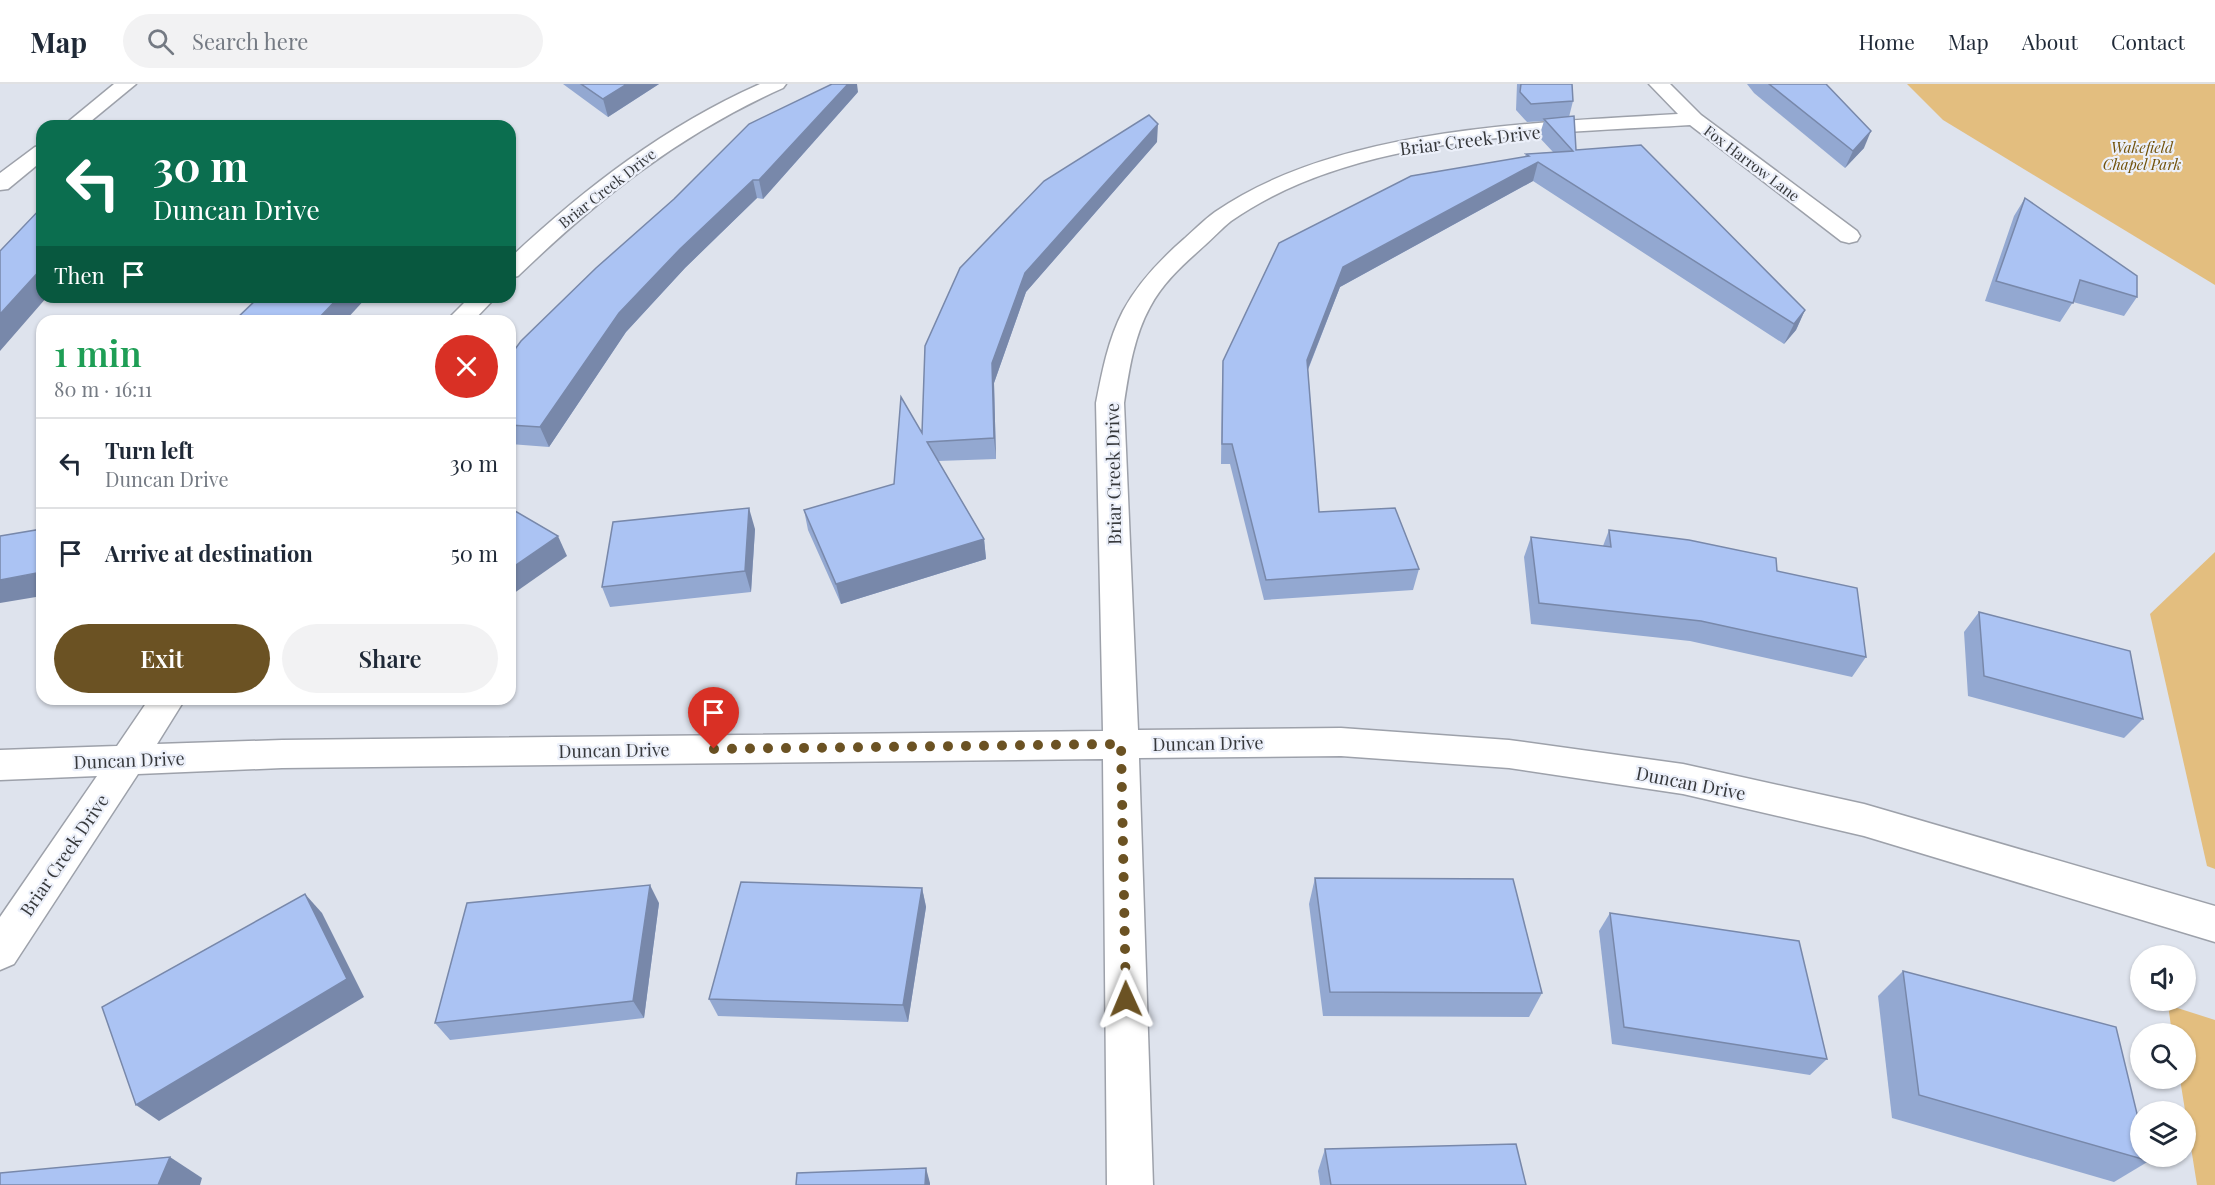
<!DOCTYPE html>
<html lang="en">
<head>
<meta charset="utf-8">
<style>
	:root { --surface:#fff; --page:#f2f2f3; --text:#1f2937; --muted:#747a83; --line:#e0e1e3; --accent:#6b5223 }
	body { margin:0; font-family:"Playfair Display",serif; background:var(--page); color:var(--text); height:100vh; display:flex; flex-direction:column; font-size:22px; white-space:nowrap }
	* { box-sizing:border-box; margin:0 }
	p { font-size:20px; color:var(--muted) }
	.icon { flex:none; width:33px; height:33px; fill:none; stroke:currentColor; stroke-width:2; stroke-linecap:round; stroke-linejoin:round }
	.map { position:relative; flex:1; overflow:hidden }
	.drawer { position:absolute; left:36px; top:231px; width:480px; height:390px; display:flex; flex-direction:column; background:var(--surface); border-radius:18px; box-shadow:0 2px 4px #0004 }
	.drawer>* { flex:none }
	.guide { position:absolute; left:36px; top:36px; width:480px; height:183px; border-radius:18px; box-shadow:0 2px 4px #0004; background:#0b6e4f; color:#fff; overflow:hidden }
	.buttons { position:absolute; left:2130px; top:861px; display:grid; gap:12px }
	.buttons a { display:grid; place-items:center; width:66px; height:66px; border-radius:50%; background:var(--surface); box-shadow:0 2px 4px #0004; font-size:30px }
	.pin { position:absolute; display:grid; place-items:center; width:51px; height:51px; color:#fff; margin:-62px -26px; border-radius:50% 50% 50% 0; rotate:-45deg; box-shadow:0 0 6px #0007 }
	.pin .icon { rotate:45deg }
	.me { position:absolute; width:66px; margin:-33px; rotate:359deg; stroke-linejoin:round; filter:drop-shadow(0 0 4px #0008) }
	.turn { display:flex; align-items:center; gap:21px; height:126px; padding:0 18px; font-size:27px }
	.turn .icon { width:78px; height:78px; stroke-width:2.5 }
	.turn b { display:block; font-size:42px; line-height:51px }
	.then { display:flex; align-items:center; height:57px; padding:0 18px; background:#0003; gap:12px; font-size:22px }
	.round { display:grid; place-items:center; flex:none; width:63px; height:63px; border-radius:32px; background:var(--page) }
	.head { display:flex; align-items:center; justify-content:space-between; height:102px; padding:0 18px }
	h1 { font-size:36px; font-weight:600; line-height:45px; color:#1e9e55 }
	.cta { display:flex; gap:12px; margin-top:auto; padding:12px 18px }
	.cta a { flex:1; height:69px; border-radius:36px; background:var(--accent); color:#fff; font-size:24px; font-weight:600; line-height:69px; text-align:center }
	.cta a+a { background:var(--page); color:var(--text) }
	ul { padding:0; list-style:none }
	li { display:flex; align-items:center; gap:18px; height:90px; padding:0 18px; border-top:2px solid var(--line) }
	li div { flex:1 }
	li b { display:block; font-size:22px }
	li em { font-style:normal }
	header { display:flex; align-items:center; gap:36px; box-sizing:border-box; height:84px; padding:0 30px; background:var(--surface); border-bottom:2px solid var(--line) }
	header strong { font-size:28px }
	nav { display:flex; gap:33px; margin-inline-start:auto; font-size:21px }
	.search { width:420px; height:54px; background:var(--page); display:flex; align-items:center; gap:15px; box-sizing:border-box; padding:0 21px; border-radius:33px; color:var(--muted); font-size:22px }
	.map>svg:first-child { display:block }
	.green { fill:#e3be7f }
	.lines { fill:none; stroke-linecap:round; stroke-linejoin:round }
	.minor-casing { stroke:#9da1aa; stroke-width:3 }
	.minor { fill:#fff; fill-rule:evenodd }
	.wall { fill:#93a8d1 }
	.shaded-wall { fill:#7888aa }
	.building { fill:#abc3f3; stroke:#7888aa; stroke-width:1.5 }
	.route { stroke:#6b5223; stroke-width:10; stroke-dasharray:0 18 }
	.labels { text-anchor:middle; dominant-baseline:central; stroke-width:4.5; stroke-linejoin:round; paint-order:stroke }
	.far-park-label { font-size:15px; font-style:italic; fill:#715109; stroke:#ecf0fa }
	.far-street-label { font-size:15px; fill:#36383b; stroke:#ecf0fa }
	.street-label { font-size:18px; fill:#36383b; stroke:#ecf0fa }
</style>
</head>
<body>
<header>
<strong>Map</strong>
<div class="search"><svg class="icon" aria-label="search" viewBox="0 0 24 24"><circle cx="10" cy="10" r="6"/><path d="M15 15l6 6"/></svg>Search here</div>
<nav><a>Home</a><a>Map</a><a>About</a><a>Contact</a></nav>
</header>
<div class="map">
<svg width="2215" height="1101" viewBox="0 0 2215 1101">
	<rect width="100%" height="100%" fill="#dee3ed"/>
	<g class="green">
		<path d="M 1907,0 L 2215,0 L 2215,201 L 1943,36 Z"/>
		<path d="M 2215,468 L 2215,785 L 2207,782 L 2150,530 Z"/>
		<path d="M 2168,921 L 2215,936 L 2215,1101 L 2197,1101 L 2180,995 L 2186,994 L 2186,950 L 2172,949 Z"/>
	</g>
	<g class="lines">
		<defs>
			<g id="minor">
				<path d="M 114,0 L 136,0 L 85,42 L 63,42 Z"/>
				<path d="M 760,0 L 786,0 L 783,4 C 680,50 599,114 518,192 L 510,194 L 510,174 C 585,104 665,42 760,0 Z"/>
				<path d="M 1649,0 L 1670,0 L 1701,31 L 1857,147 L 1860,152 L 1857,157 L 1849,159 L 1841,157 L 1690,41 C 1543,50 1355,50 1231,137 C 1222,144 1213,154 1204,162 C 1184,180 1163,198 1150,223 C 1134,252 1129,286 1124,319 L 1138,646 L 1341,644 L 1509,656 L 1683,680 L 1864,720 L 2215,822 L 2215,858 L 1864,752 L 1683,710 L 1509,684 L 1341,672 L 1139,674 L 1153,1101 L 1107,1101 L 1103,675 L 282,684 L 138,690 L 14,880 L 0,886 L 0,833 L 97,692 L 0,696 L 0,666 L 117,662 L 149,615 L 185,615 L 157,660 L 282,656 L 1103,647 L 1096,319 C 1102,288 1108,256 1123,227 C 1138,199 1160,176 1184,155 C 1194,146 1204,136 1215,128 C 1338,43 1533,39 1678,30 Z"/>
				<path d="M 42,61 L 42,77 L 8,105 L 0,106 L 0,89 L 35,63 Z"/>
				<path d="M 470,213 L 496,213 L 473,237 L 446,237 Z"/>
			</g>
		</defs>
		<use href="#minor" class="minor-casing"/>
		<use href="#minor" class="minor"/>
	</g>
	<g class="wall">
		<path d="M 563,0 L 659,0 L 608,33 Z"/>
		<path d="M 1517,0 L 1572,0 L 1573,17 L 1569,33 L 1576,66 L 1805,226 L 1796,246 L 1784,260 L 1533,97 L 1340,203 L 1308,286 L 1319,428 L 1419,485 L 1413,506 L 1264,516 L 1230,380 L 1221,380 L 1222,297 L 1223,277 L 1525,73 L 1526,70 L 1553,68 L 1539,53 L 1544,37 L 1527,38 L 1516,26 Z"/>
		<path d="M 1747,0 L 1826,0 L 1864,64 L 1845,84 L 1754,9 Z"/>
		<path d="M 858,8 L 763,115 L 757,114 L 685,184 L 626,248 L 549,363 L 510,360 L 510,272 Z"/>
		<path d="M 1157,58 L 1026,208 L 994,299 L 996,375 L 938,377 L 984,455 L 986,475 L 841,520 L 808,446 L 804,426 L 894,400 L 922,349 L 925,262 Z"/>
		<path d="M 2025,114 L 2137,213 L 2124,232 L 2073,218 L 2060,238 L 1985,217 L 2014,132 Z"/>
		<path d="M 755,445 L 751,508 L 610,523 L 602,503 Z"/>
		<path d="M 1609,446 L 1777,487 L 1866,573 L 1852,593 L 1690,557 L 1531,540 L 1524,473 L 1531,453 L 1603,462 Z"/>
		<path d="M 1979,528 L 2143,635 L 2124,654 L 1968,612 L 1964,548 Z"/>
		<path d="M 1315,794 L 1542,909 L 1529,933 L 1323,932 L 1309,820 Z"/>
		<path d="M 922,804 L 926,823 L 908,938 L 718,932 L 709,915 Z"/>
		<path d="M 659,819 L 644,934 L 450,956 L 435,939 Z"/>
		<path d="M 1610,829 L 1827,975 L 1810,991 L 1612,960 L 1599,847 Z"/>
		<path d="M 1903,887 L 2149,1077 L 2114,1098 L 1892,1034 L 1878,912 Z"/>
		<path d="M 1325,1065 L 1526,1101 L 1320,1101 L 1318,1087 Z"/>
	</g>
	<g class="shaded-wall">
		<path d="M 627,0 L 659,0 L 608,33 L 603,15 Z"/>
		<path d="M 848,0 L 857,0 L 858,8 L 763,115 L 759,96 Z"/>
		<path d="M 1158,40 L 1157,58 L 1026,208 L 994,299 L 996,375 L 994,354 L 992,279 L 1025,189 Z"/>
		<path d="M 1871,47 L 1864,64 L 1845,84 L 1853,67 Z"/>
		<path d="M 1538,78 L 1533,97 L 1340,203 L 1304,295 L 1307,276 L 1343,183 Z"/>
		<path d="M 753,96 L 757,114 L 685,184 L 626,248 L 549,363 L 540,343 L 619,229 L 680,165 Z"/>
		<path d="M 42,184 L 42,213 L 47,213 L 0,267 L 0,230 Z"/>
		<path d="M 339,213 L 367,213 L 345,237 L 316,237 Z"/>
		<path d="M 1805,226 L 1796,246 L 1784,260 L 1794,240 Z"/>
		<path d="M 749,424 L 755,445 L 751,508 L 745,487 Z"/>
		<path d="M 558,452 L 567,472 L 510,512 L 510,485 Z"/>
		<path d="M 984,455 L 986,475 L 841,520 L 836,500 Z"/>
		<path d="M 42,488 L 42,512 L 0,519 L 0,496 Z"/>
		<path d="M 650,801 L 659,819 L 644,934 L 633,917 Z"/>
		<path d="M 922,804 L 926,823 L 908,938 L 903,921 Z"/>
		<path d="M 305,810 L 322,829 L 364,913 L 159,1037 L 136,1021 Z"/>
		<path d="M 170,1073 L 202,1094 L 200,1101 L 158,1101 Z"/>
		<path d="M 926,1084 L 930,1099 L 930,1101 L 925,1101 Z"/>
	</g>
	<g class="building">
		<path d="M 581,0 L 627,0 L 603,15 Z"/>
		<path d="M 832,0 L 848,0 L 759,96 L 753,96 L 680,165 L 619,229 L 540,343 L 510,341 L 510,272 L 521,257 L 596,184 L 674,115 L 749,40 Z"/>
		<path d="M 1521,0 L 1572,0 L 1573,17 L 1531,20 L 1520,8 Z"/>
		<path d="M 1769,0 L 1826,0 L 1871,47 L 1853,67 Z"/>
		<path d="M 1149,31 L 1158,40 L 1025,189 L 992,279 L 994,354 L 927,358 L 984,455 L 836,500 L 804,426 L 894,400 L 901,313 L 922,349 L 925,262 L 960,184 L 1044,97 Z"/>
		<path d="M 1574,32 L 1576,66 L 1641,61 L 1805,226 L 1794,240 L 1538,78 L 1343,183 L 1307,276 L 1319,428 L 1395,424 L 1419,485 L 1266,496 L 1232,360 L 1222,360 L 1223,277 L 1279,159 L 1411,92 L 1529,72 L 1526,70 L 1573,67 L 1544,35 Z"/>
		<path d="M 2025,114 L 2137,192 L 2137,213 L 2080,196 L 2073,219 L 1996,197 Z"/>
		<path d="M 42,123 L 42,184 L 0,230 L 0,167 Z"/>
		<path d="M 259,213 L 339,213 L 316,237 L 234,237 Z"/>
		<path d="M 510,424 L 558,452 L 510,485 Z"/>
		<path d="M 749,424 L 745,487 L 602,503 L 613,438 Z"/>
		<path d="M 42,445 L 42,488 L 0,496 L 0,452 Z"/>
		<path d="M 1609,446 L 1689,456 L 1776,474 L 1777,487 L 1857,504 L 1866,573 L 1701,537 L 1539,519 L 1531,453 L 1611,463 Z"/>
		<path d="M 1979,528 L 2130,567 L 2143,635 L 1984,592 Z"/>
		<path d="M 1315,794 L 1513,795 L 1542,909 L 1330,908 Z"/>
		<path d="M 741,798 L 922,804 L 903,921 L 709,915 Z"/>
		<path d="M 650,801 L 633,917 L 435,939 L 467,819 Z"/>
		<path d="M 305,810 L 347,895 L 136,1021 L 102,923 Z"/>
		<path d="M 1610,829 L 1799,857 L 1827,975 L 1624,943 Z"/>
		<path d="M 1903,887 L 2116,943 L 2140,1042 L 2140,1072 L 2148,1072 L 2149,1077 L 1919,1011 Z"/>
		<path d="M 1516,1060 L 1526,1101 L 1331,1101 L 1325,1065 Z"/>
		<path d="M 170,1073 L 158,1101 L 0,1101 L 0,1089 Z"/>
		<path d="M 926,1084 L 925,1101 L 796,1101 L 797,1089 Z"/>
	</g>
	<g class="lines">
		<path class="route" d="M 714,665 L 1121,660 L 1126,915"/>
	</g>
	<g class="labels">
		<g class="far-park-label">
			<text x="2142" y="63">Wakefield<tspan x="2142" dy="17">Chapel Park</tspan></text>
		</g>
		<g class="far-street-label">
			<text transform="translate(1752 79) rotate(37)">Fox Harrow Lane</text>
			<text transform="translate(607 104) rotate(-38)">Briar Creek Drive</text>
		</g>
		<g class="street-label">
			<text transform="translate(1470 56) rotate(-7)">Briar Creek Drive</text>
			<text transform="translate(1113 390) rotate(-91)">Briar Creek Drive</text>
			<text transform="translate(1208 659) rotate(-1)">Duncan Drive</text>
			<text transform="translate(614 666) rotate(-1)">Duncan Drive</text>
			<text transform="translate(129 676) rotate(-2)">Duncan Drive</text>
			<text transform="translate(1691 699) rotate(11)">Duncan Drive</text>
			<text transform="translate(64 771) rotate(-56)">Briar Creek Drive</text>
		</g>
	</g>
</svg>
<div class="buttons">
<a><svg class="icon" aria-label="sound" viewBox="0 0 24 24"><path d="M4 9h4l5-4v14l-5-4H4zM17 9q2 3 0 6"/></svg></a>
<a><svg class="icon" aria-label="search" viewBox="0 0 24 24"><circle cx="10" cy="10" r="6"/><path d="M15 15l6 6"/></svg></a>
<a><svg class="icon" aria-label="layers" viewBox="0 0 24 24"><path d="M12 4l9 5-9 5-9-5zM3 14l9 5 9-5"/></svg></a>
</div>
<div class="pin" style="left:714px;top:665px;background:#d93025"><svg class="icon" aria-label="arrive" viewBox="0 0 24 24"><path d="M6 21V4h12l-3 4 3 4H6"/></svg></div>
<svg class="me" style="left:1126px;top:915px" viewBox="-20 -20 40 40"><path d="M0-17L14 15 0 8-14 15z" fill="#6b5223" stroke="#fff" stroke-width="4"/></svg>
<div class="guide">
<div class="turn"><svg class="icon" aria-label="left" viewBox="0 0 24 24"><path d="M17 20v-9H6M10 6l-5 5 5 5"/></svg><div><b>30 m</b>Duncan Drive</div></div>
<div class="then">Then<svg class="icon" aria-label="arrive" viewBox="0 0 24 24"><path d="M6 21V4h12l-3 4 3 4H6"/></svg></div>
</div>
<section class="drawer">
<div class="head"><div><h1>1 min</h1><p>80 m · 16:11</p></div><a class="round" style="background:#d93025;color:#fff"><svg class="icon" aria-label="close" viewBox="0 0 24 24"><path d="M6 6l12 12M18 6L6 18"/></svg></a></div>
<ul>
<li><svg class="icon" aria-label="left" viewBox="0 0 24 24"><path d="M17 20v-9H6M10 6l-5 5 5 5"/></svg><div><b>Turn left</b><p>Duncan Drive</p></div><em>30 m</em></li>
<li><svg class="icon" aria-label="arrive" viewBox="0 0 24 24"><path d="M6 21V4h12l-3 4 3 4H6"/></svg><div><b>Arrive at destination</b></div><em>50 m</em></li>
</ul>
<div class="cta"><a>Exit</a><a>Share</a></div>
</section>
</div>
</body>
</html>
